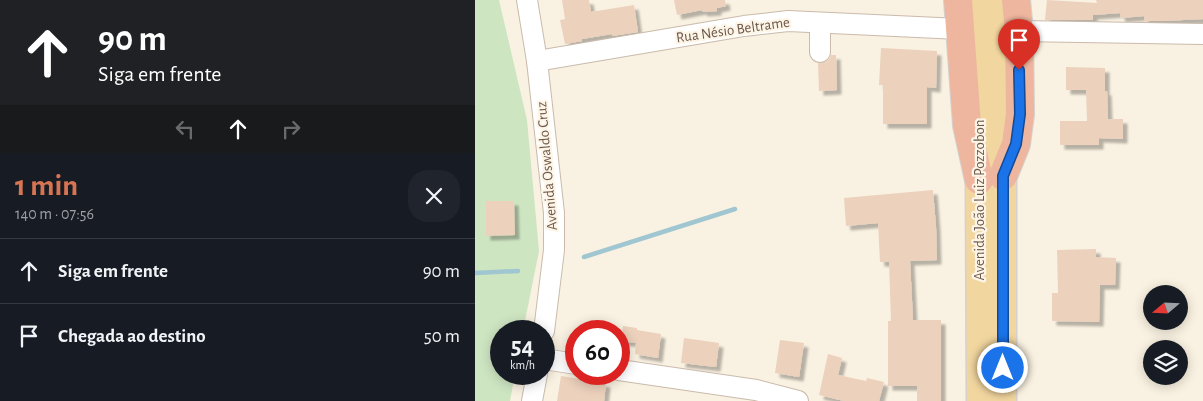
<!DOCTYPE html>
<html lang="pt">
<head>
<meta charset="utf-8">
<style>
	:root { --surface:#171b24; --page:#20242c; --text:#f1f3f6; --muted:#9ea1a6; --line:#363941; --accent:#d77552 }
	body { margin:0; font-family:"Alegreya Sans",sans-serif; background:var(--page); color:var(--text); height:100vh; display:flex; flex-direction:column; font-size:19px; white-space:nowrap }
	* { box-sizing:border-box; margin:0 }
	p { font-size:16px; color:var(--muted) }
	.icon { flex:none; width:28px; height:28px; fill:none; stroke:currentColor; stroke-width:2; stroke-linecap:round; stroke-linejoin:round }
	.map { position:relative; flex:1; overflow:hidden }
	.details { display:flex; flex-direction:column; background:var(--surface); width:475px }
	.details>* { flex:none }
	.banner { background:#202124; color:#fff; overflow:hidden }
	.needle { width:32px; rotate:251deg }
	.controls { position:absolute; left:668px; top:285px; display:grid; gap:10px }
	.controls a { display:grid; place-items:center; width:45px; height:45px; border-radius:50%; background:var(--surface); box-shadow:0 2px 12px #0003; font-size:25px }
	.speed { position:absolute; left:15px; top:320px; display:flex; gap:10px; font-size:25px; font-weight:700; text-align:center }
	.speed>* { display:grid; place-content:center; width:65px; height:65px; border-radius:50%; background:var(--surface); box-shadow:0 2px 12px #0003; line-height:1 }
	.speed small { font-size:12px; font-weight:400 }
	.speed .limit { border:8px solid #d22; background:#fff; color:#111 }
	.pin { position:absolute; display:grid; place-items:center; width:42px; height:42px; color:#fff; margin:-51px -21px; border-radius:50% 50% 50% 0; rotate:-45deg; box-shadow:0 0 5px #0007 }
	.pin .icon { rotate:45deg }
	.me { position:absolute; width:55px; margin:-28px; rotate:0deg; stroke-linejoin:round; filter:drop-shadow(0 0 4px #0008) }
	.turn { display:flex; align-items:center; gap:18px; height:105px; padding:0 15px; font-size:22px }
	.turn .icon { width:65px; height:65px; stroke-width:2.5 }
	.turn b { display:block; font-size:35px; line-height:42px }
	.lanes { display:flex; align-items:center; height:48px; padding:0 15px; background:#0003; justify-content:center; gap:25px; direction:ltr }
	.lanes .off { opacity:.35 }
	.round { display:grid; place-items:center; flex:none; width:52px; height:52px; border-radius:20px; background:var(--page) }
	.headline { display:flex; align-items:center; justify-content:space-between; height:85px; padding:0 15px }
	h1 { font-size:30px; font-weight:600; line-height:38px; color:var(--accent) }
	ul { padding:0; list-style:none }
	li { display:flex; align-items:center; gap:15px; height:65px; padding:0 15px; border-top:1px solid var(--line) }
	li div { flex:1 }
	li b { display:block; font-size:19px }
	li em { font-style:normal }
	main { display:flex; flex:1; min-height:0 }
	.map>svg:first-child { display:block }
	.green { fill:#cee5c2 }
	.lines { fill:none; stroke-linecap:round; stroke-linejoin:round }
	.stream { stroke:#a0c7d1; stroke-width:4.5 }
	.building { fill:#ecd1bc; filter:url(#shadow) }
	.minor-casing { stroke:#cabbac; stroke-width:22 }
	.major-casing { stroke:#d6d1cd; stroke-width:29 }
	.highway-casing { stroke:#d6d1cd; stroke-width:30 }
	.minor { stroke:#fff; stroke-width:20 }
	.major { stroke:#f2d69f; stroke-width:26 }
	.highway { stroke:#eeb69e; stroke-width:28 }
	.route-casing { stroke:#114b97; stroke-width:12 }
	.route { stroke:#1a73e8; stroke-width:9 }
	.labels { text-anchor:middle; dominant-baseline:central; stroke-width:4.5; stroke-linejoin:round; paint-order:stroke }
	.street-label { font-size:15px; fill:#6d594b; stroke:#fdf5e7 }
</style>
</head>
<body>
<main>
<section class="details">
<div class="banner">
<div class="turn"><svg class="icon" aria-label="ahead" viewBox="0 0 24 24"><path d="M12 20V5M6 11l6-6 6 6"/></svg><div><b>90 m</b>Siga em frente</div></div>
<div class="lanes"><svg class="icon off" aria-label="left" viewBox="0 0 24 24"><path d="M17 20v-9H6M10 6l-5 5 5 5"/></svg><svg class="icon" aria-label="ahead" viewBox="0 0 24 24"><path d="M12 20V5M6 11l6-6 6 6"/></svg><svg class="icon off" aria-label="right" viewBox="0 0 24 24"><path d="M7 20v-9h11M14 6l5 5-5 5"/></svg></div>
</div>
<div class="headline"><div><h1>1 min</h1><p>140 m · 07:56</p></div><a class="round"><svg class="icon" aria-label="close" viewBox="0 0 24 24"><path d="M6 6l12 12M18 6L6 18"/></svg></a></div>
<ul>
<li><svg class="icon" aria-label="ahead" viewBox="0 0 24 24"><path d="M12 20V5M6 11l6-6 6 6"/></svg><div><b>Siga em frente</b></div><em>90 m</em></li>
<li><svg class="icon" aria-label="arrive" viewBox="0 0 24 24"><path d="M6 21V4h12l-3 4 3 4H6"/></svg><div><b>Chegada ao destino</b></div><em>50 m</em></li>
</ul>
</section>
<div class="map">
<svg width="728" height="401" viewBox="0 0 728 401">
	<defs>
		<filter id="shadow"><feDropShadow dx="4.5" dy="4.5" stdDeviation="1" flood-color="#0004"/></filter>
	</defs>
	<rect width="100%" height="100%" fill="#f9f1e1"/>
	<path class="green" d="M 0,0 L 24,0 L 52,120 L 64,251 L 48,331 L 26,331 L 26,374 L 40,374 L 35,401 L 0,401 Z"/>
	<g class="lines">
		<g class="stream">
			<path d="M 109,257 L 260,209"/>
			<path d="M 0,273 L 43,271"/>
		</g>
	</g>
	<g class="building">
		<path d="M 87,0 L 114,0 L 116,12 L 159,5 L 163,32 L 137,36 L 137,34 L 107,39 L 107,41 L 90,44 L 85,20 L 90,19 Z"/>
		<path d="M 199,0 L 250,0 L 251,6 L 242,8 L 242,11 L 228,12 L 227,10 L 202,15 Z"/>
		<path d="M 572,0 L 622,3 L 621,0 L 728,0 L 728,19 L 687,21 L 669,21 L 669,16 L 646,18 L 645,13 L 618,15 L 618,20 L 570,20 Z"/>
		<path d="M 406,48 L 462,51 L 461,88 L 452,87 L 452,124 L 408,124 L 408,85 L 404,85 Z"/>
		<path d="M 356,55 L 361,55 L 362,90 L 344,91 L 343,63 L 351,62 L 355,58 Z"/>
		<path d="M 591,67 L 630,68 L 630,91 L 632,91 L 633,119 L 648,119 L 648,139 L 624,138 L 624,145 L 585,145 L 585,121 L 612,121 L 611,90 L 591,90 Z"/>
		<path d="M 458,190 L 461,227 L 462,260 L 435,261 L 438,320 L 466,320 L 466,401 L 442,401 L 442,386 L 413,386 L 413,321 L 416,321 L 414,262 L 405,262 L 403,223 L 371,226 L 369,198 Z"/>
		<path d="M 11,201 L 39,201 L 40,235 L 11,236 Z"/>
		<path d="M 621,249 L 621,257 L 641,258 L 640,285 L 625,285 L 624,322 L 577,321 L 577,293 L 583,293 L 582,250 Z"/>
		<path d="M 148,326 L 162,328 L 162,330 L 186,334 L 183,358 L 160,354 L 161,343 L 146,341 Z"/>
		<path d="M 209,338 L 244,343 L 241,367 L 206,363 Z"/>
		<path d="M 305,340 L 329,343 L 324,377 L 300,373 Z"/>
		<path d="M 353,354 L 367,358 L 363,375 L 391,381 L 392,378 L 409,382 L 404,401 L 369,401 L 344,395 Z"/>
		<path d="M 86,376 L 131,383 L 129,401 L 82,401 Z"/>
	</g>
	<g class="lines">
		<defs>
			<g id="minor">
				<path d="M 52,0 L 62,61 L 79,213 L 79,250 L 69,331"/>
				<path d="M 345,23 L 345,52"/>
				<path d="M 544,31 L 728,34"/>
				<path d="M 62,61 L 269,26 L 313,21 L 485,29"/>
				<path d="M 69,359 L 101,364"/>
				<path d="M 144,370 L 281,390 L 323,401"/>
				<path d="M 57,401 L 62,374"/>
			</g>
			<g id="major">
				<path d="M 500,0 L 502,25 L 504,180 L 505,401"/>
				<path d="M 524,0 L 526,24 L 528,99 L 528,401"/>
			</g>
			<g id="highway">
				<path d="M 483,0 L 492,125 L 504,180"/>
				<path d="M 528,176 L 541,144 L 545,114 L 544,31 L 541,0"/>
			</g>
		</defs>
		<use href="#minor" class="minor-casing"/>
		<use href="#major" class="major-casing"/>
		<use href="#highway" class="highway-casing"/>
		<use href="#minor" class="minor"/>
		<use href="#major" class="major"/>
		<use href="#highway" class="highway"/>
	</g>
	<g class="lines">
		<defs>
			<path id="route" d="M 528,368 L 528,176 L 541,144 L 545,114 L 544,70"/>
		</defs>
		<use href="#route" class="route-casing"/>
		<use href="#route" class="route"/>
	</g>
	<g class="labels">
		<g class="street-label">
			<text transform="translate(258 30) rotate(-8)">Rua Nésio Beltrame</text>
			<text transform="translate(72 166) rotate(-95)">Avenida Oswaldo Cruz</text>
			<text transform="translate(504 200) rotate(-90)">Avenida João Luiz Pozzobon</text>
		</g>
	</g>
</svg>
<div class="controls">
<a><svg class="needle" viewBox="-14 -14 28 28"><path d="M0-13l5 13h-10z" fill="#e53935"/><path d="M0 13l5-13h-10z" fill="#9ea1a6"/></svg></a>
<a><svg class="icon" aria-label="layers" viewBox="0 0 24 24"><path d="M12 4l9 5-9 5-9-5zM3 14l9 5 9-5"/></svg></a>
</div>
<div class="speed"><div>54<small>km/h</small></div><div class="limit">60</div></div>
<div class="pin" style="left:544px;top:70px;background:#d93025"><svg class="icon" aria-label="arrive" viewBox="0 0 24 24"><path d="M6 21V4h12l-3 4 3 4H6"/></svg></div>
<svg class="me" style="left:528px;top:368px" viewBox="-20 -20 40 40"><circle r="17" fill="#1a73e8" stroke="#fff" stroke-width="3"/><path d="M0-11L8 9 0 5-8 9z" fill="#fff"/></svg>
</div>
</main>
</body>
</html>
